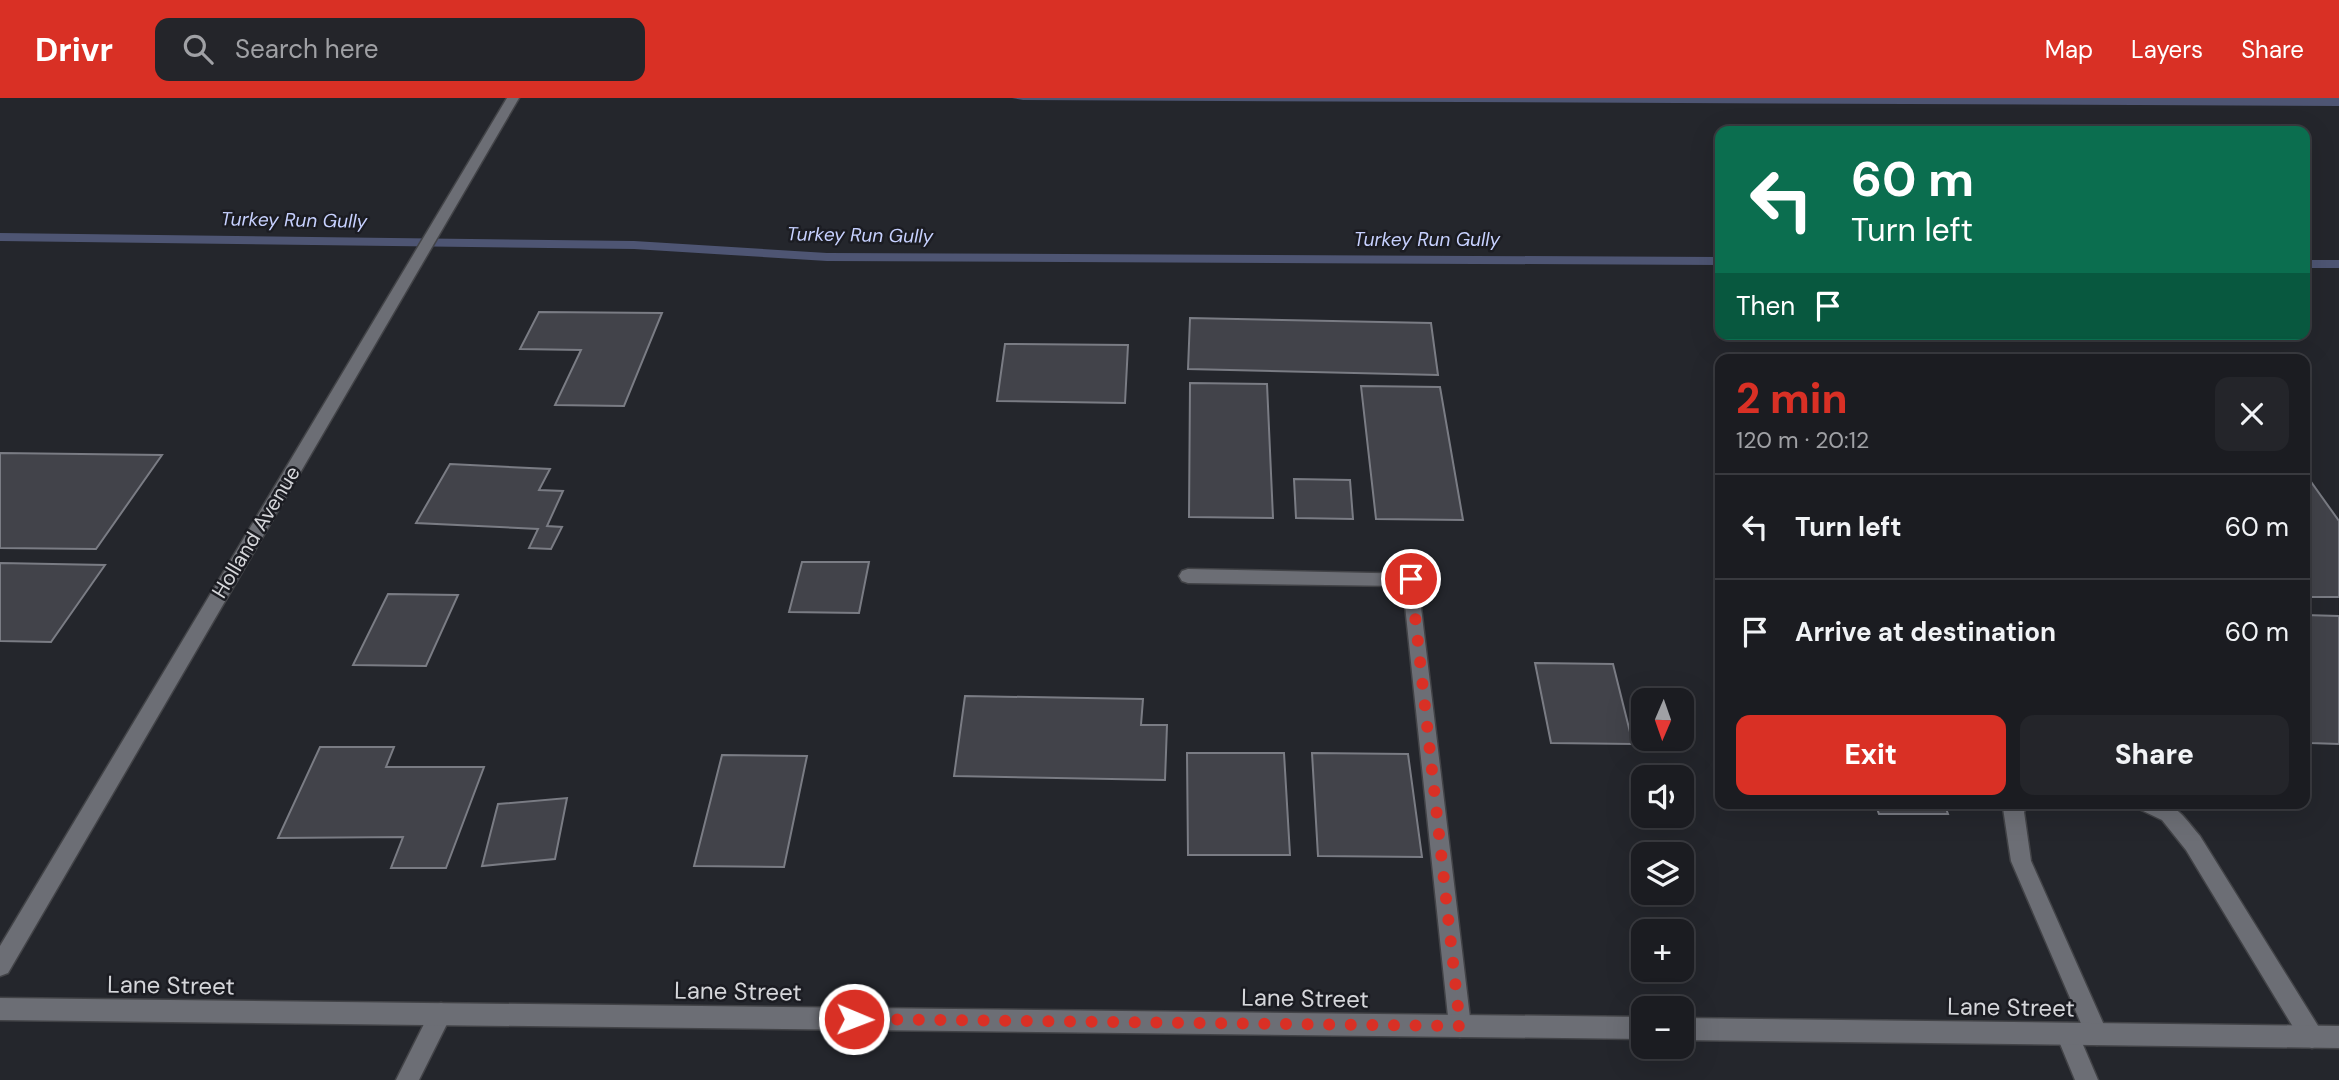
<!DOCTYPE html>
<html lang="en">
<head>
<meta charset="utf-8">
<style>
	:root { --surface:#1b1c21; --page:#24252a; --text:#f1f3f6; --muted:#a0a1a5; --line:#393a3f; --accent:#d93025 }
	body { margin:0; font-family:"DM Sans",sans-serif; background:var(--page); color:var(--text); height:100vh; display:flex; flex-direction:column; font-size:26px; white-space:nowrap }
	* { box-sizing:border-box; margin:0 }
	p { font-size:23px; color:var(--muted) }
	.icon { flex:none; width:38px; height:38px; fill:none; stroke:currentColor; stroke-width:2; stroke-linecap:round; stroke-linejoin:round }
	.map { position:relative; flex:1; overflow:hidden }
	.side { position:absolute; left:1715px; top:256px; width:595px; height:455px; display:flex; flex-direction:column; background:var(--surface); border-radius:14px; box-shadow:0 7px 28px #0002,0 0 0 2px var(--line) }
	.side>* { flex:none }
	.guide { position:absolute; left:1715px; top:28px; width:595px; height:214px; border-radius:14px; box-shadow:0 7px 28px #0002,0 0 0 2px var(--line); background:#0b6e4f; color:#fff; overflow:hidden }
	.needle { width:46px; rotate:182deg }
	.fabs { position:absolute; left:1631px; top:590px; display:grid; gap:14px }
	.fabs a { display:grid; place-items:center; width:63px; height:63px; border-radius:14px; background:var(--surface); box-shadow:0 7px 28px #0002,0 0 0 2px var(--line); font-size:35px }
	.pin { position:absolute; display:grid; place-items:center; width:60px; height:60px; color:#fff; margin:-30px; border:4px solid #fff; border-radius:50%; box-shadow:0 2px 7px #0007 }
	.me { position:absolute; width:77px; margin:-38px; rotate:91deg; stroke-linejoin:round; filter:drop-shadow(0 0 5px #0008) }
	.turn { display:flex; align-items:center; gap:24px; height:147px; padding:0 21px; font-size:32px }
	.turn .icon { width:91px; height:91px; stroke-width:2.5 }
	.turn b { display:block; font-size:49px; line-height:60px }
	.then { display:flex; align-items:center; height:66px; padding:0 21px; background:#0003; gap:14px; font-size:26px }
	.round { display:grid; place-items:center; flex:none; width:74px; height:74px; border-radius:14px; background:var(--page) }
	.overview { display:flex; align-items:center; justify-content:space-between; height:119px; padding:0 21px }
	h1 { font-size:42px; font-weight:800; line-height:52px; color:var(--accent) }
	.primary-button { display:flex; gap:14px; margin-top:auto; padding:14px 21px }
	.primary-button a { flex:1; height:80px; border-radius:14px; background:var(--accent); color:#fff; font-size:28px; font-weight:800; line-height:80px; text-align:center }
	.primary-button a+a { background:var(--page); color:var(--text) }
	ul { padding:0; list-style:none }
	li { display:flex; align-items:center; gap:21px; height:105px; padding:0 21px; border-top:2px solid var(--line) }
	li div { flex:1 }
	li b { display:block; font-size:26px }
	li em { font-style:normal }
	header { display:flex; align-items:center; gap:42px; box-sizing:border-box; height:98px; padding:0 35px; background:var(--accent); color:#fff }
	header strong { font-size:33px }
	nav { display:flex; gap:38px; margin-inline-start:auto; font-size:24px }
	.search { width:490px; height:63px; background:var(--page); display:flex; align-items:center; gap:18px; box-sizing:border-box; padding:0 24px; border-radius:14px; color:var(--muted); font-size:26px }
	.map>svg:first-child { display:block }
	.water { fill:#4e5573 }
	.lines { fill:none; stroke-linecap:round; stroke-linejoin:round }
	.stream { fill:#4e5573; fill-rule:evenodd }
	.building { fill:#42434a; stroke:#7a7c84; stroke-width:2 }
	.service-casing { stroke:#424347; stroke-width:3 }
	.minor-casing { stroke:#424347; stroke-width:3 }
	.secondary-casing { stroke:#424347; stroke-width:3 }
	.service { fill:#6c6e75; fill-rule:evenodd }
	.minor { fill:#6c6e75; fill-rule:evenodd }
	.secondary { fill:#6c6e75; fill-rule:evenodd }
	.route { stroke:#d93025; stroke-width:12; stroke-dasharray:0 21.6 }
	.labels { text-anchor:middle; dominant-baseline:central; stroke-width:5; stroke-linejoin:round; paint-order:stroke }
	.far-water-label { font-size:19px; font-style:italic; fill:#c7d1ff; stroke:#1b1c22 }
	.street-label { font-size:21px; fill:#d5d6da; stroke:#1b1c22 }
	.near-street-label { font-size:24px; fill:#d5d6da; stroke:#1b1c22 }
</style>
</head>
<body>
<header>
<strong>Drivr</strong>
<div class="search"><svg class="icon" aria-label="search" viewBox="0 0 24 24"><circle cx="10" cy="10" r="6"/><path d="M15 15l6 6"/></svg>Search here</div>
<nav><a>Map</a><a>Layers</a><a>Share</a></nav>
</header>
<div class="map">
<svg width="2339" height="982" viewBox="0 0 2339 982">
	<rect width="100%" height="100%" fill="#24262c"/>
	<path class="water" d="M 1012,0 L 2339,0 L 2339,8 L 1023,2 Z"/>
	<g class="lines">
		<g class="stream">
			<path d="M 0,135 L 634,143 L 827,155 L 1720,159 L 1720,167 L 827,163 L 634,151 L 0,143 Z"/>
			<rect x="2305" y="162" width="34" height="8"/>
		</g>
	</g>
	<g class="building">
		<path d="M 539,214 L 662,215 L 624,308 L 555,307 L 581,252 L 520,251 Z"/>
		<path d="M 1190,220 L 1431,225 L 1438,277 L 1188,271 Z"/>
		<path d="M 1005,246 L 1128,247 L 1125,305 L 997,303 Z"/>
		<path d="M 1190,285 L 1267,286 L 1273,420 L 1189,419 Z"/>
		<path d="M 1361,288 L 1440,289 L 1463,422 L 1376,421 Z"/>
		<path d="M 0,355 L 162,357 L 96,451 L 0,450 Z"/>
		<path d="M 450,366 L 550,371 L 539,392 L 563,393 L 547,428 L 562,429 L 551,451 L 529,450 L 538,431 L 416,425 Z"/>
		<path d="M 1294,381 L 1350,382 L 1353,421 L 1296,420 Z"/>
		<path d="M 2305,381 L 2309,381 L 2339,423 L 2339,499 L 2305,499 Z"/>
		<path d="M 802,464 L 869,464 L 859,515 L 789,514 Z"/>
		<path d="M 0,465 L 105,467 L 51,544 L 0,543 Z"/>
		<path d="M 388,496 L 458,497 L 426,568 L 353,567 Z"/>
		<path d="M 2305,517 L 2339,518 L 2339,646 L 2310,645 L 2305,638 Z"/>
		<path d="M 1535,565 L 1613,566 L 1633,646 L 1551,645 Z"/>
		<path d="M 965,598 L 1143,601 L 1141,627 L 1167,627 L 1165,682 L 954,678 Z"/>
		<path d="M 320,649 L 394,649 L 386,669 L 484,669 L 446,770 L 391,770 L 403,739 L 278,740 Z"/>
		<path d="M 1187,655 L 1284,655 L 1290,757 L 1188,757 Z"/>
		<path d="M 1312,655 L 1408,656 L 1422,759 L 1318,758 Z"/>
		<path d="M 722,657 L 807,658 L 784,769 L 694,768 Z"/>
		<path d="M 567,700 L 555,761 L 482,768 L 498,706 Z"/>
		<path d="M 1875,705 L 1944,705 L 1948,716 L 1879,716 Z"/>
	</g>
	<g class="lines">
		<defs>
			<g id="service">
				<path d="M 1188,471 L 1417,476 L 1471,928 L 1468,936 L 1460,939 L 1452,936 L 1449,928 L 1403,488 L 1188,485 L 1182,483 L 1179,478 L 1182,473 Z"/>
				<path d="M 2005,705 L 2030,705 L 2024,714 L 2031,763 L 2108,936 L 2105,944 L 2097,947 L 2089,944 L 2011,763 L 2003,710 Z"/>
				<path d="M 2136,705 C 2177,705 2175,708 2200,738 L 2320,931 L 2323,939 L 2320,947 L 2312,950 L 2304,947 L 2186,752 L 2162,722 L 2139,711 Z"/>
				<path d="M 441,905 L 449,908 L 452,916 L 419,982 L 396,982 L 433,908 Z"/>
				<path d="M 2067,925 L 2075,928 L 2098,982 L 2075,982 L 2056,936 L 2059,928 Z"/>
			</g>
			<g id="minor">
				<path d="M 0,900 L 1643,919 L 1643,941 L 0,922 Z"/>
				<path d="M 1682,920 L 2339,928 L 2339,950 L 1682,942 Z"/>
			</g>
			<path id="secondary" d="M 507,0 L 519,0 L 8,875 L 0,878 L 0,848 Z"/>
		</defs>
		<use href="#service" class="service-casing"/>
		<use href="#minor" class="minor-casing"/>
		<use href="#secondary" class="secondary-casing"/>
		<use href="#service" class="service"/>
		<use href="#minor" class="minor"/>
		<use href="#secondary" class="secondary"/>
	</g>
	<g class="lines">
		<path class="route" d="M 854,921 L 1460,928 L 1411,481"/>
	</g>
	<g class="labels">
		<g class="far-water-label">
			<text transform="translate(294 122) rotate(1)">Turkey Run Gully</text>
			<text transform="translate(860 137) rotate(1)">Turkey Run Gully</text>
			<text x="1427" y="141">Turkey Run Gully</text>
		</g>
		<g class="street-label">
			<text transform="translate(256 434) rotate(-59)">Holland Avenue</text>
		</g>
		<g class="near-street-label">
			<text transform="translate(171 887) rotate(1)">Lane Street</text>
			<text transform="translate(738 893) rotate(1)">Lane Street</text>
			<text transform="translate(1305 900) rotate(1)">Lane Street</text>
			<text transform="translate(2011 909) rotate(1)">Lane Street</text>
		</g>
	</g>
</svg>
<div class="fabs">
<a><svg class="needle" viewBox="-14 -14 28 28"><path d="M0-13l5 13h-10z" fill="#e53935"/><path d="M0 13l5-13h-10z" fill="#a0a1a5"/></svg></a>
<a><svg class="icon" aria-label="sound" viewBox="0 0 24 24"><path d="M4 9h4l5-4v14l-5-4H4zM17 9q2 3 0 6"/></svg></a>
<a><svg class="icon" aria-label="layers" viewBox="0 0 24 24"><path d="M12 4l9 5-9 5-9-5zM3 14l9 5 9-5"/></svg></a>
<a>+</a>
<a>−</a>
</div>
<div class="pin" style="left:1411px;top:481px;background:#d93025"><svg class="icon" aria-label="arrive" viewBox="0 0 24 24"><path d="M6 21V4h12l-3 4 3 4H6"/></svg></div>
<svg class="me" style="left:854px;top:921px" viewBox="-20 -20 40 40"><circle r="17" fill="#d93025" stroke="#fff" stroke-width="3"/><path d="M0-11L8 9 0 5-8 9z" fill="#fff"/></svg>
<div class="guide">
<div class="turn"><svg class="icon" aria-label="left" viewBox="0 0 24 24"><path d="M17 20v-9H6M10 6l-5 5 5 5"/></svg><div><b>60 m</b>Turn left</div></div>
<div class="then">Then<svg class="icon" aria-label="arrive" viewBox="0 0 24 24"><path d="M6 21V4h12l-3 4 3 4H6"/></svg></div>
</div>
<section class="side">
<div class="overview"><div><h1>2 min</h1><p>120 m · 20:12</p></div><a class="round"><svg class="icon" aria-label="close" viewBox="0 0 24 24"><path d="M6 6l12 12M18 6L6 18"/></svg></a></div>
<ul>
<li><svg class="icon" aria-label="left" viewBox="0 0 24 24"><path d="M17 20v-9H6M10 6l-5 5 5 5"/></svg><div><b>Turn left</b></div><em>60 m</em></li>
<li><svg class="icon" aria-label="arrive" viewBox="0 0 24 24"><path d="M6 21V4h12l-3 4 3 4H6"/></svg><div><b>Arrive at destination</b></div><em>60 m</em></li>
</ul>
<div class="primary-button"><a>Exit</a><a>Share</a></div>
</section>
</div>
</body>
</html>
